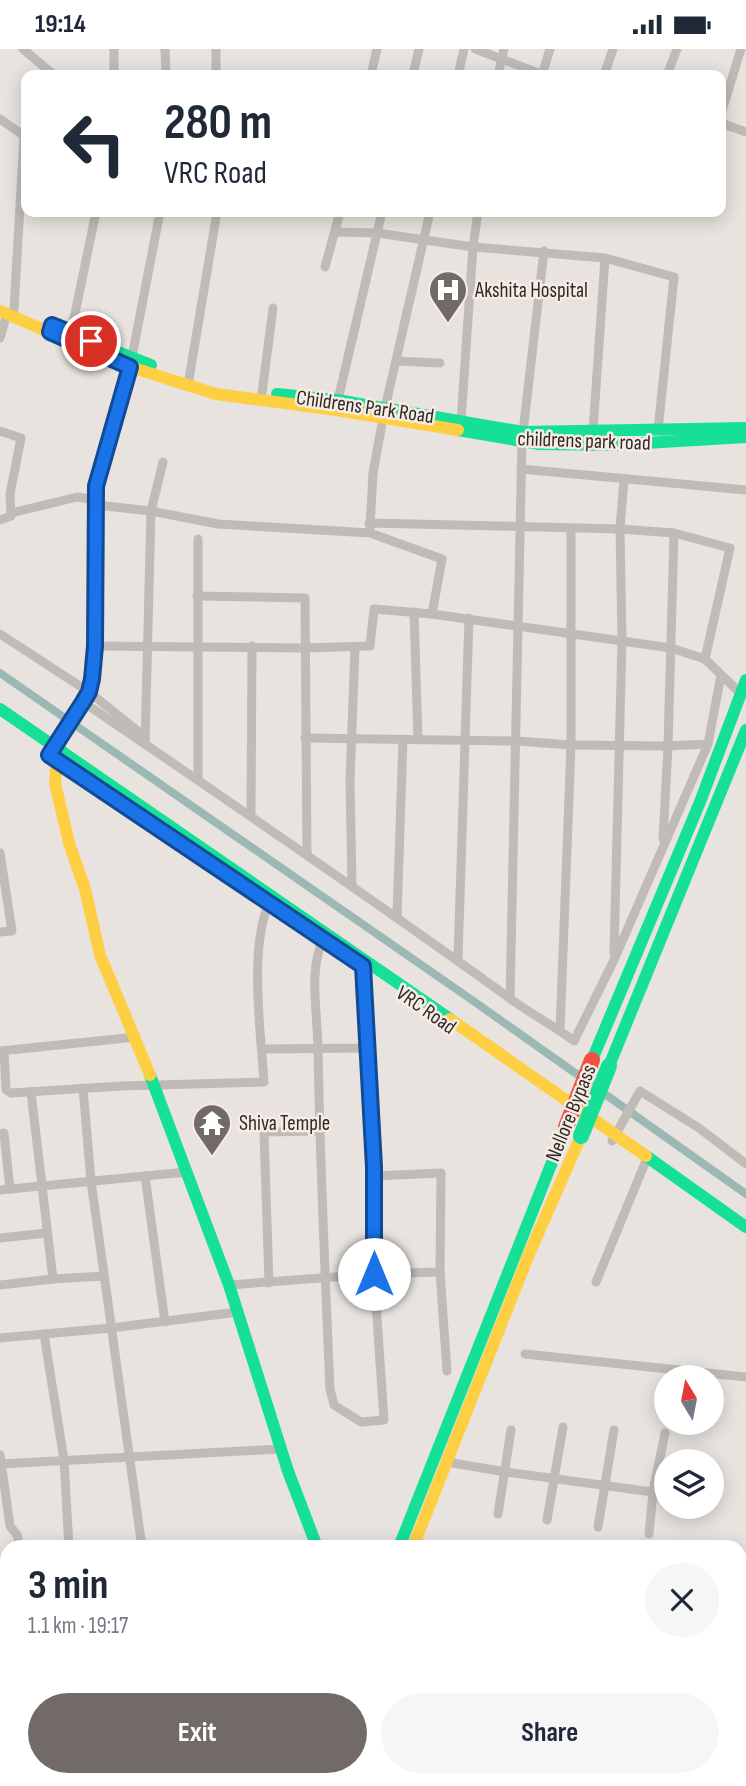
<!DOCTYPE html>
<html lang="en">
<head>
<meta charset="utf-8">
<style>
	:root { --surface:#fff; --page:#f6f6f7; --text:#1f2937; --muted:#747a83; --accent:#716a66 }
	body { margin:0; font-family:"Sofia Sans Condensed",sans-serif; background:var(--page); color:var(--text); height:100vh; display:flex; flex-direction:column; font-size:26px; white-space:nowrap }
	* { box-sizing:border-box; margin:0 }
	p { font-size:23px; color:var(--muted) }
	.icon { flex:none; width:38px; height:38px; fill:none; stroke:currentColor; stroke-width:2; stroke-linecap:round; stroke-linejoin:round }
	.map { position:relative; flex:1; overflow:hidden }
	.panel { position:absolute; left:0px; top:1491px; width:747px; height:247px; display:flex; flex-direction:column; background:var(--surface); border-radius:21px 21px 0 0; box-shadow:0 4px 18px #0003 }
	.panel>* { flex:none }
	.banner { position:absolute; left:21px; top:21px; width:705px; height:147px; border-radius:14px; box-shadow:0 4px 18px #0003; background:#fff; color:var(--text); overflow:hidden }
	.needle { width:46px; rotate:350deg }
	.controls { position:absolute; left:654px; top:1316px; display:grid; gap:14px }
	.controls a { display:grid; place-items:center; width:70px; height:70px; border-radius:50%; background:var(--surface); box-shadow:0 4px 18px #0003; font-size:35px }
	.pin { position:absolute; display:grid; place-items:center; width:60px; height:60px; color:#fff; margin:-30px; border:4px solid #fff; border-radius:50%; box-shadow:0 2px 7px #0007 }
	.me { position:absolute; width:77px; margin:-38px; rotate:0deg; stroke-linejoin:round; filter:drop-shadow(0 0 5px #0008) }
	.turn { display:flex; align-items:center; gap:24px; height:147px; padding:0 28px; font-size:32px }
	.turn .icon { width:91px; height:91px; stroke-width:2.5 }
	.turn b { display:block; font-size:49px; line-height:60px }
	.round { display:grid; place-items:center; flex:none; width:74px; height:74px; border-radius:37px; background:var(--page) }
	.overview { display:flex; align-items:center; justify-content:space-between; height:119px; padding:0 28px }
	h1 { font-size:42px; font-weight:700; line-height:52px }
	.button { display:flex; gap:14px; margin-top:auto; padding:14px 28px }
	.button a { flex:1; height:80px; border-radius:42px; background:var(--accent); color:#fff; font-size:28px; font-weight:700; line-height:80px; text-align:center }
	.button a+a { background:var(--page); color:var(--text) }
	.status { display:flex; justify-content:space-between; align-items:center; height:49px; padding:0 35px; background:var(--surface); direction:ltr }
	.status svg { height:19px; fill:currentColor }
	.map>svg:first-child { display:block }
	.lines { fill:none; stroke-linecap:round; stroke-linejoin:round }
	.canal { stroke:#9cb8b5; stroke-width:8 }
	.street { stroke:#c1bbb7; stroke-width:9 }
	.fast { stroke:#16e098; stroke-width:12 }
	.slow { stroke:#ffcf43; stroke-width:12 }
	.fast-bridge { stroke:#16e098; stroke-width:16 }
	.jam-bridge { stroke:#f24e42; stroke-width:16 }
	.route-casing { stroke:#114b97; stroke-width:18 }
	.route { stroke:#1a73e8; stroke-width:12 }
	.labels { text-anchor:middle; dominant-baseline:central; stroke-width:5; stroke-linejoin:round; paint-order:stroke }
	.poi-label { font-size:21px; fill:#312926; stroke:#f6ece5; text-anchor:start }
	.street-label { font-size:21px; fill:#312926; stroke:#f6ece5 }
</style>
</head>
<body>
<div class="status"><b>19:14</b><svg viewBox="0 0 49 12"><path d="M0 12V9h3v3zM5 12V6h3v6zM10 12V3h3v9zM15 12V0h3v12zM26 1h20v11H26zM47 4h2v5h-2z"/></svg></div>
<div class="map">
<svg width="746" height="1737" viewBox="0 0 746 1737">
	<rect width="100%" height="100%" fill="#e8e3de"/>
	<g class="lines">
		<path class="canal" d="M 0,624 L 472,951 L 746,1145"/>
		<g class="street">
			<path d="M 23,0 L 54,26"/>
			<path d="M 114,0 L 114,26"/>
			<path d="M 165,0 L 166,26"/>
			<path d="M 216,0 L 216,26"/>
			<path d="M 475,0 L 544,26"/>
			<path d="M 371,26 L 377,0"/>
			<path d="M 413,26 L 419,0"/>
			<path d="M 458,26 L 464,0"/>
			<path d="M 498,26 L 504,0"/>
			<path d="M 542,26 L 550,0"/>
			<path d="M 604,26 L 613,0"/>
			<path d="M 667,26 L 677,0"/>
			<path d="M 721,65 L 741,0"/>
			<path d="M 0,70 L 26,88"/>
			<path d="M 721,74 L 746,83"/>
			<path d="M 336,183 L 377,184 L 473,198 L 605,209 L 593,382"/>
			<path d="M 605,209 L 674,228 L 658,381"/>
			<path d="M 325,218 L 340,163"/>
			<path d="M 14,260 L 24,88"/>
			<path d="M 71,284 L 96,163"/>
			<path d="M 0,289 L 7,265"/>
			<path d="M 396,312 L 440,314"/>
			<path d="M 189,330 L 217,163"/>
			<path d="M 262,344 L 273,259"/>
			<path d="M 337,355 L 382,163"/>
			<path d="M 385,359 L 430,163"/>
			<path d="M 461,372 L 473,198 L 478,163"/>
			<path d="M 0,382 L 21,389 L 10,445 L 11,467 L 0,471"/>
			<path d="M 523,383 L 544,202"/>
			<path d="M 521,420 L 746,441"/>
			<path d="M 96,456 L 151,462 L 218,475 L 370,484 L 442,510 L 432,565"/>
			<path d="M 11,464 L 77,448 L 96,451"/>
			<path d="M 369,474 L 620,480 L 674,484 L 730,499 L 705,610"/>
			<path d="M 370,478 L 373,424 L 383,369"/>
			<path d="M 198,490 L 198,731"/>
			<path d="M 197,547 L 305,549 L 307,805"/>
			<path d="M 414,563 L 418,690"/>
			<path d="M 0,585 L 89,643 L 144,687"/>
			<path d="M 95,597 L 304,599 L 370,597 L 374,560 L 432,565 L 671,599 L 705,610 L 740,644"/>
			<path d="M 83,653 C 226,750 368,847 508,948 C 529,964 553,976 574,992 L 614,911 L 708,695 L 721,626"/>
			<path d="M 305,689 L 517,692 L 571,696 L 668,697 L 708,695"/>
			<path d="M 145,695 L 151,462 L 163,413"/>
			<path d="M 49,706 L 89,643 L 95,597 L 96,437 L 130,318 L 160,163"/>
			<path d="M 251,766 L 252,597"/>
			<path d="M 663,790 L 668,697 L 674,484"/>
			<path d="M 0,804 L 12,882 L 0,883"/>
			<path d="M 352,836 L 350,733 L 355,598"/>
			<path d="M 397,868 L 403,690"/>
			<path d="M 323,890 C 308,924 318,965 318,1001 C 320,1114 325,1227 330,1340 L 334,1356 L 361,1373 L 384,1371 L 374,1225 L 440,1223 L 441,1124 L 374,1127"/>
			<path d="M 614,904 L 622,592 L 620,480 L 624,430"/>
			<path d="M 458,910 L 469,569"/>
			<path d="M 510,950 L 522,392"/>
			<path d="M 560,982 L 571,696 L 571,479"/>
			<path d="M 262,1000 L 368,999 L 363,917"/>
			<path d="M 0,1002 L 136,988"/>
			<path d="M 4,1002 L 6,1041 L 11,1044 L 121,1037 L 264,1033 C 261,984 247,889 273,847"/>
			<path d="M 83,1039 L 91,1132 L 142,1498"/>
			<path d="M 31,1043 L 53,1230 L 104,1227"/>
			<path d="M 0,1085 L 4,1084 L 10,1140"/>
			<path d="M 612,1092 L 640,1042 L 699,1079 L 746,1115"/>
			<path d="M 145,1127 L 165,1273"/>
			<path d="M 0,1141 L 187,1123"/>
			<path d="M 0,1189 L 47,1184"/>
			<path d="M 440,1223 L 447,1322"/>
			<path d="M 596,1233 L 645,1114"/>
			<path d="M 269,1234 L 264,1083 L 318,1082"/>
			<path d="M 0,1236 L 53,1230"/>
			<path d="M 229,1236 L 374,1225 L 374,1118 L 368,999"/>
			<path d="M 44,1285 L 64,1411 L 69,1498"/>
			<path d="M 0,1289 L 111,1279 L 238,1263"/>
			<path d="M 525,1305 L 746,1328"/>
			<path d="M 0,1406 L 10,1477 L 17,1486 L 20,1498"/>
			<path d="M 447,1413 L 506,1423 L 667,1445"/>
			<path d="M 0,1415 L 280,1400"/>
			<path d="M 498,1465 L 511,1381"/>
			<path d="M 547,1471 L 563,1378"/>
			<path d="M 598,1478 L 614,1381"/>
			<path d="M 649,1485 L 653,1443 L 665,1384"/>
			<path d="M 0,1569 L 7,1568"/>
			<path d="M 53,1731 L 55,1737"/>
			<path d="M 97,1731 L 99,1737"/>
			<path d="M 394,1731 L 396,1737"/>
			<path d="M 616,1737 L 645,1732"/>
		</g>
		<g class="fast">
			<path d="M 113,301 L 151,316"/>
			<path d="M 277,345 L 337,351 L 523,383 L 746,379"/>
			<path d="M 458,381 L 539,395 L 612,396 L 746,388"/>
			<path d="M 0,660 L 450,970"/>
			<path d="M 592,1011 L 700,753 L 746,631"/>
			<path d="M 609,1017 L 746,681"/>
			<path d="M 150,1026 L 229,1236 L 288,1422 L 317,1498"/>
			<path d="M 646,1107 L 746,1178"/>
			<path d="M 399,1498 L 566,1078"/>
			<path d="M 301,1737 L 303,1731"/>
		</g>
		<g class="slow">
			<path d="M 0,262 L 130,318 L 216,345 L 336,361 L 458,381"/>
			<path d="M 57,711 L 55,734 L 69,794 L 85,840 L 100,906 L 150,1026"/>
			<path d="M 450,970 L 646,1107"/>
			<path d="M 413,1498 L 529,1205 L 581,1087"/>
			<path d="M 317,1737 L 320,1731"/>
		</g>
		<path class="fast-bridge" d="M 581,1087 L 609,1017"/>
		<path class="jam-bridge" d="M 566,1078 L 592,1011"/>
	</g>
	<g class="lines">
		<defs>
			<path id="route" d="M 91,292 L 52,276 L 50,283 L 130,318 L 96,437 L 95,597 L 92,630 L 89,643 L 83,653 L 49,706 L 363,917 L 374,1118 L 374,1225"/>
		</defs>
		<use href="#route" class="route-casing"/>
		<use href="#route" class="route"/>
	</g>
	<defs>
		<symbol id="hospital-pin" viewBox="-11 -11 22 30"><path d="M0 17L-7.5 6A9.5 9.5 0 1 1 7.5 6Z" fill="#716a66" stroke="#f6ece5"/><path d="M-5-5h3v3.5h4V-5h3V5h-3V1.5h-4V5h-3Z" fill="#fff"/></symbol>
		<symbol id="temple-pin" viewBox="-11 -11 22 30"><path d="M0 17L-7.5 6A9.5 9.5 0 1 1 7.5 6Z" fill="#716a66" stroke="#f6ece5"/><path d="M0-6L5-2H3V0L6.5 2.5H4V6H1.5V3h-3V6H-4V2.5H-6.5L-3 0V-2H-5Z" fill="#fff"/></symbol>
	</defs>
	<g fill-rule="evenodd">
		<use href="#hospital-pin" x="426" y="219" width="44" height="60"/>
		<use href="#temple-pin" x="190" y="1052" width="44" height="60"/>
	</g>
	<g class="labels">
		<g class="poi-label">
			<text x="475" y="241">Akshita Hospital</text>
			<text x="239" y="1074">Shiva Temple</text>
		</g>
		<g class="street-label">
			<text transform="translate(365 358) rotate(8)">Childrens Park Road</text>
			<text transform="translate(584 392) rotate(2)">childrens park road</text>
			<text transform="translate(426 961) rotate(35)">VRC Road</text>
			<text transform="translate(571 1064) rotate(-68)">Nellore Bypass</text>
		</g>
	</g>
</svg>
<div class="controls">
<a><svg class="needle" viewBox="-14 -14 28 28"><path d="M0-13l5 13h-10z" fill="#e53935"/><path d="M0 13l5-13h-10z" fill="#747a83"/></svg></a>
<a><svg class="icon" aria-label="layers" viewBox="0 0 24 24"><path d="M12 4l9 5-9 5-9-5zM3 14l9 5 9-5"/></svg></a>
</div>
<div class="pin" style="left:91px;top:292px;background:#d93025"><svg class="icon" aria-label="arrive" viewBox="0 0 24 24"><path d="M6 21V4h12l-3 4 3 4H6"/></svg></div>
<svg class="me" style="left:374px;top:1225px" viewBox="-20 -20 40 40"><circle r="19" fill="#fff"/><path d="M0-13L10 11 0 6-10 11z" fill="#1a73e8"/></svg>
<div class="banner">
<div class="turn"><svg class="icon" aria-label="left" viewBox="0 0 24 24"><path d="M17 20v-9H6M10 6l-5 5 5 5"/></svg><div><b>280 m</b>VRC Road</div></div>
</div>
<section class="panel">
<div class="overview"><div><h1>3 min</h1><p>1.1 km · 19:17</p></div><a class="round"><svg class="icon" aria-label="close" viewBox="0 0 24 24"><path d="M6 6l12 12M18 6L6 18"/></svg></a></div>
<div class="button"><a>Exit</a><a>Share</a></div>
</section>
</div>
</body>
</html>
